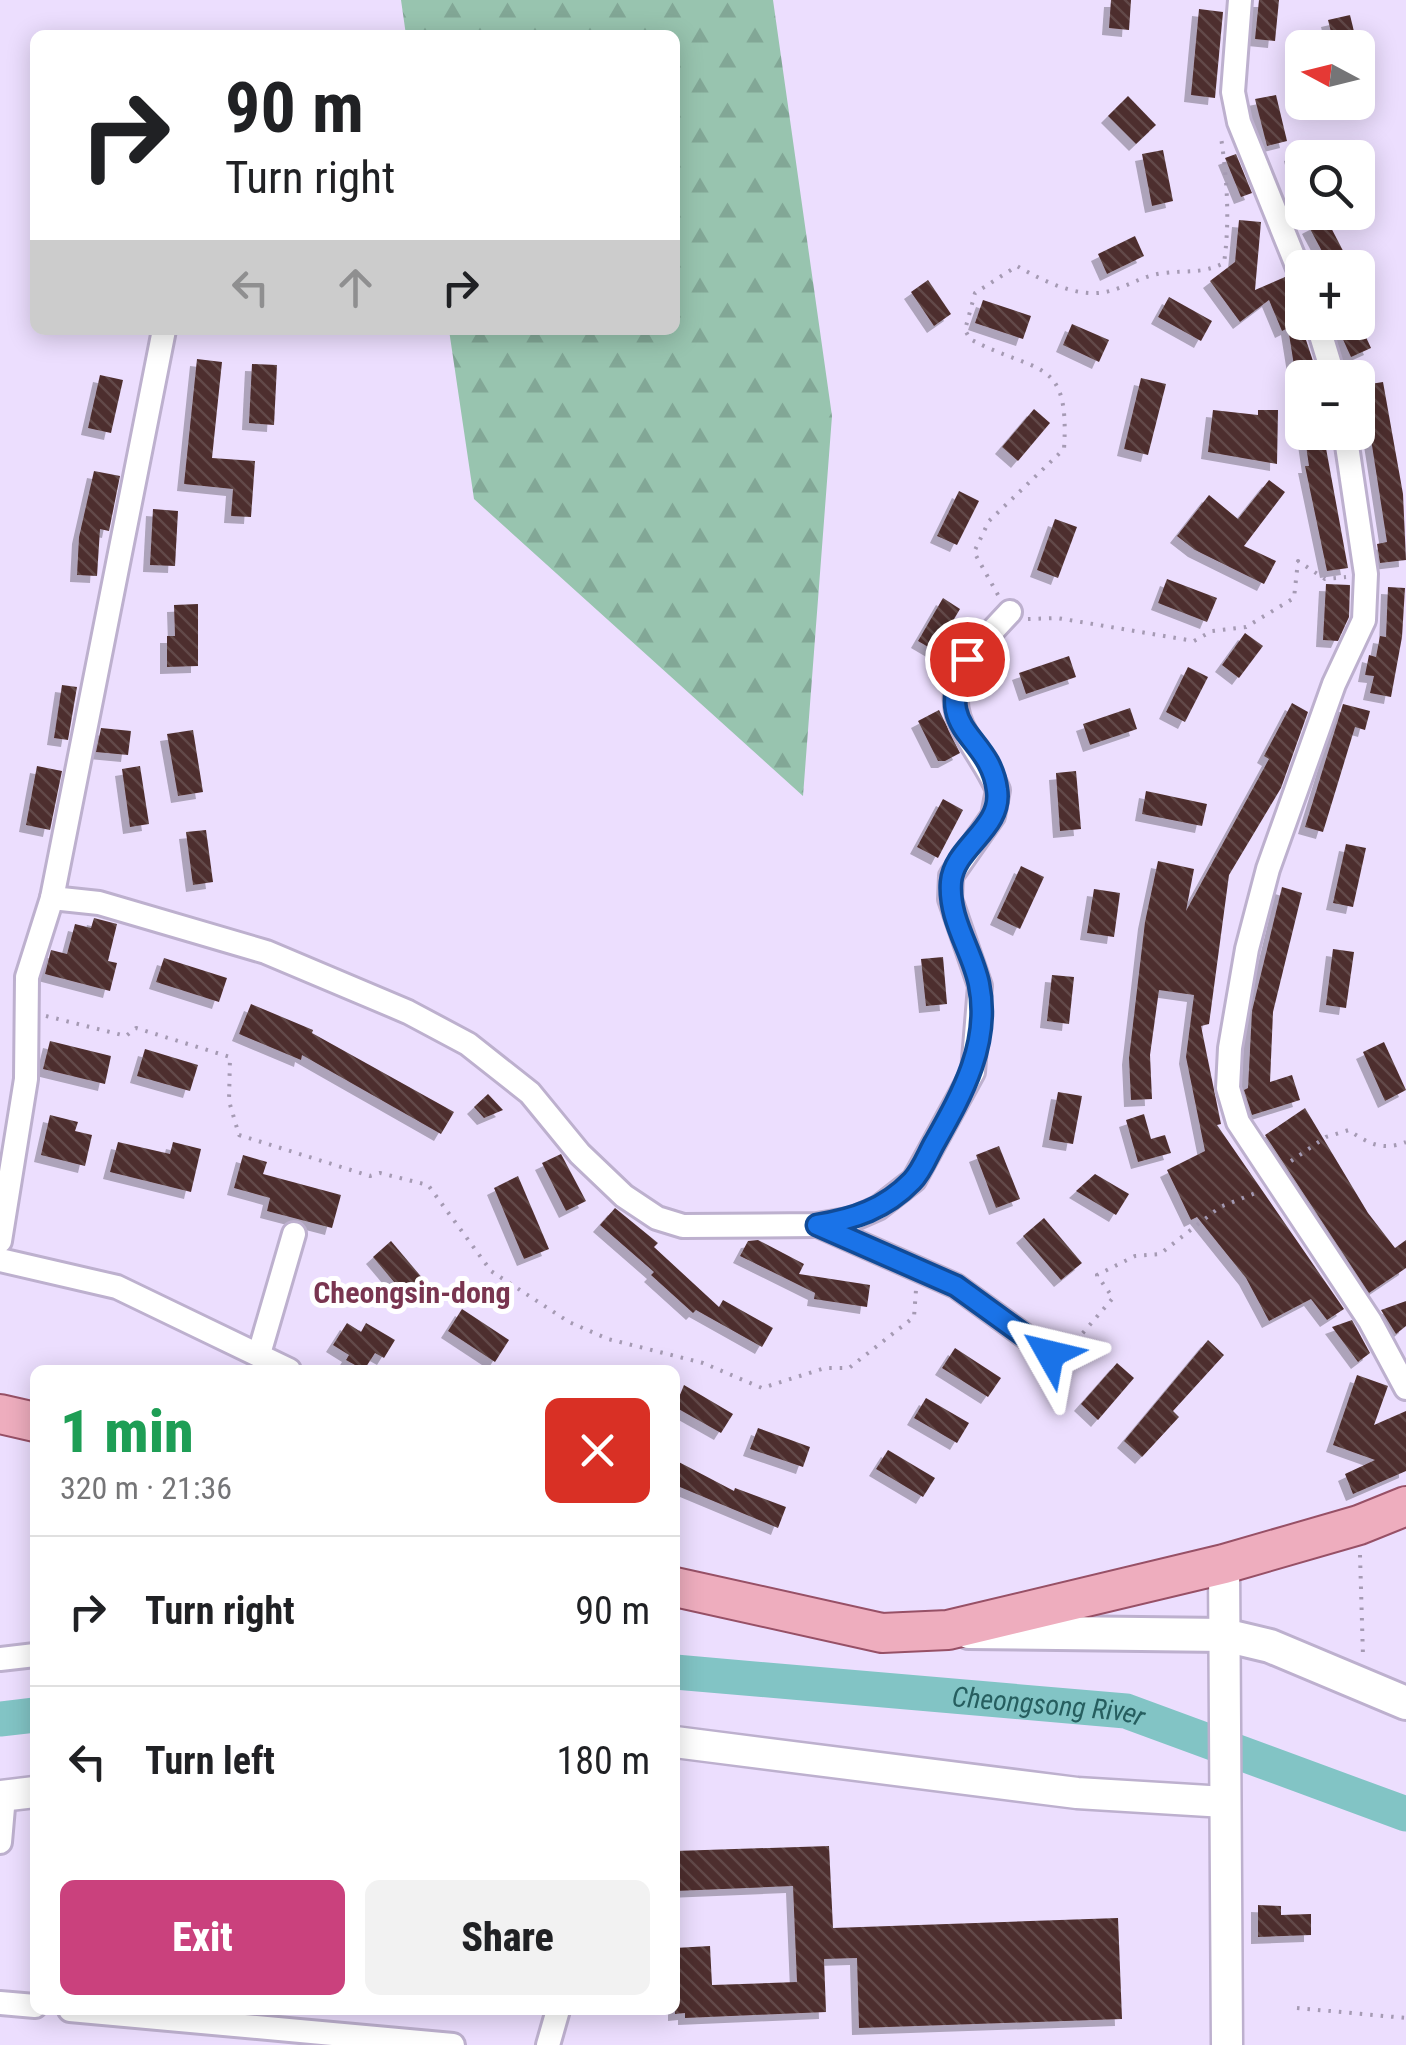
<!DOCTYPE html>
<html lang="en">
<head>
<meta charset="utf-8">
<style>
	:root { --surface:#fff; --page:#f2f2f2; --text:#202124; --muted:#757577; --line:#e0e0e0; --accent:#ca417d }
	body { margin:0; font-family:"Roboto Condensed",sans-serif; background:var(--page); color:var(--text); height:100vh; display:flex; flex-direction:column; font-size:38px; white-space:nowrap }
	* { box-sizing:border-box; margin:0 }
	p { font-size:32px; color:var(--muted) }
	.icon { flex:none; width:55px; height:55px; fill:none; stroke:currentColor; stroke-width:2; stroke-linecap:round; stroke-linejoin:round }
	.map { position:relative; flex:1; overflow:hidden }
	.details { position:absolute; left:30px; top:1365px; width:650px; height:650px; display:flex; flex-direction:column; background:var(--surface); border-radius:15px; box-shadow:0 5px 25px #0003 }
	.details>* { flex:none }
	.guide { position:absolute; left:30px; top:30px; width:650px; height:305px; border-radius:15px; box-shadow:0 5px 25px #0003; background:#fff; color:var(--text); overflow:hidden }
	.needle { width:65px; rotate:277deg }
	.buttons { position:absolute; left:1285px; top:30px; display:grid; gap:20px }
	.buttons a { display:grid; place-items:center; width:90px; height:90px; border-radius:15px; background:var(--surface); box-shadow:0 5px 25px #0003; font-size:50px }
	.pin { position:absolute; display:grid; place-items:center; width:85px; height:85px; color:#fff; margin:-42px; border:5px solid #fff; border-radius:50%; box-shadow:0 2px 10px #0007 }
	.me { position:absolute; width:110px; margin:-55px; rotate:307deg; stroke-linejoin:round; filter:drop-shadow(0 0 8px #0008) }
	.turn { display:flex; align-items:center; gap:35px; height:210px; padding:0 30px; font-size:45px }
	.turn .icon { width:130px; height:130px; stroke-width:2.5 }
	.turn b { display:block; font-size:70px; line-height:85px }
	.lanes { display:flex; align-items:center; height:95px; padding:0 30px; background:#0003; justify-content:center; gap:50px; direction:ltr }
	.lanes .off { opacity:.35 }
	.round { display:grid; place-items:center; flex:none; width:105px; height:105px; border-radius:15px; background:var(--page) }
	.headline { display:flex; align-items:center; justify-content:space-between; height:170px; padding:0 30px }
	h1 { font-size:60px; font-weight:800; line-height:75px; color:#1e9e55 }
	.primary-button { display:flex; gap:20px; margin-top:auto; padding:20px 30px }
	.primary-button a { flex:1; height:115px; border-radius:15px; background:var(--accent); color:#fff; font-size:40px; font-weight:800; line-height:115px; text-align:center }
	.primary-button a+a { background:var(--page); color:var(--text) }
	ul { padding:0; list-style:none }
	li { display:flex; align-items:center; gap:30px; height:150px; padding:0 30px; border-top:2px solid var(--line) }
	li div { flex:1 }
	li b { display:block; font-size:38px }
	li em { font-style:normal }
	.map>svg:first-child { display:block }
	.forest { fill:url(#forest-firs) }
	.lines { fill:none; stroke-linecap:round; stroke-linejoin:round }
	.river { stroke:#82c4c5; stroke-width:35 }
	.building { fill:url(#building-back-hatch); filter:url(#shadow) }
	.minor-casing { stroke:#bdb0ce; stroke-width:28 }
	.tertiary-casing { stroke:#bdb0ce; stroke-width:35 }
	.secondary-casing { stroke:#bdb0ce; stroke-width:38 }
	.primary-casing { stroke:#975066; stroke-width:42 }
	.path { stroke:#a59ab3; stroke-width:4; stroke-dasharray:2.5 8; stroke-linecap:butt }
	.minor { stroke:#fff; stroke-width:22 }
	.tertiary { stroke:#fff; stroke-width:30 }
	.secondary { stroke:#fff; stroke-width:32 }
	.primary { stroke:#eeadbe; stroke-width:38 }
	.route-casing { stroke:#114b97; stroke-width:25 }
	.route { stroke:#1a73e8; stroke-width:18 }
	.labels { text-anchor:middle; dominant-baseline:central; stroke-width:10; stroke-linejoin:round; paint-order:stroke }
	.water-label { font-size:28px; font-style:italic; fill:#265e5f; stroke:#fff }
	.quarter-label { font-size:30px; font-weight:bold; fill:#793550; stroke:#fff }
</style>
</head>
<body>
<div class="map">
<svg width="1406" height="2045" viewBox="0 0 1406 2045">
	<defs>
		<pattern id="forest-firs" width="22" height="20" patternUnits="userSpaceOnUse" patternTransform="scale(2.5)"><rect width="22" height="20" fill="#98c4af"/><path d="M5 1l3.5 6h-7zM16 11l3.5 6h-7z" fill="#82a796"/></pattern>
		<pattern id="building-back-hatch" width="6" height="6" patternUnits="userSpaceOnUse" patternTransform="scale(2.5)"><rect width="6" height="6" fill="#4d2e2d"/><path d="M-1 5l2 2M0 0l6 6M5-1l2 2" fill="none" stroke="#624949"/></pattern>
		<filter id="shadow"><feDropShadow dx="-7" dy="7" stdDeviation="0" flood-color="#0004"/></filter>
	</defs>
	<rect width="100%" height="100%" fill="#ecdefe"/>
	<path class="forest" d="M 401,0 L 773,0 L 832,416 L 803,796 L 474,499 L 449,330 L 675,330 L 675,35 L 406,35 Z"/>
	<g class="lines">
		<g class="river">
			<path id="s1" d="M 675,1672 L 1126,1711 L 1406,1814"/>
			<path d="M 0,1719 L 35,1715"/>
		</g>
	</g>
	<g class="building">
		<path d="M 1111,0 L 1131,0 L 1129,30 L 1109,28 Z"/>
		<path d="M 1259,0 L 1279,0 L 1275,41 L 1255,39 Z"/>
		<path d="M 1199,9 L 1223,12 L 1215,98 L 1191,95 Z"/>
		<path d="M 1350,15 L 1358,48 L 1335,48 L 1328,20 Z"/>
		<path d="M 1276,95 L 1287,141 L 1267,146 L 1255,99 Z"/>
		<path d="M 1128,96 L 1156,125 L 1136,144 L 1108,116 Z"/>
		<path d="M 1333,141 L 1338,158 L 1292,158 L 1291,154 Z"/>
		<path d="M 1163,150 L 1173,201 L 1152,206 L 1142,154 Z"/>
		<path d="M 1236,154 L 1252,193 L 1241,197 L 1225,158 Z"/>
		<path d="M 1326,218 L 1352,268 L 1331,268 L 1309,227 Z"/>
		<path d="M 1239,220 L 1261,222 L 1255,290 L 1285,277 L 1317,373 L 1296,378 L 1288,328 L 1282,331 L 1269,300 L 1240,322 L 1210,281 L 1235,262 Z"/>
		<path d="M 1135,236 L 1144,256 L 1107,274 L 1098,254 Z"/>
		<path d="M 928,280 L 951,314 L 934,326 L 911,292 Z"/>
		<path d="M 1169,297 L 1212,321 L 1201,341 L 1158,317 Z"/>
		<path d="M 983,300 L 1031,316 L 1023,339 L 975,323 Z"/>
		<path d="M 1335,322 L 1359,322 L 1371,348 L 1351,357 Z"/>
		<path d="M 1072,324 L 1109,340 L 1099,362 L 1063,345 Z"/>
		<path d="M 197,359 L 222,362 L 212,458 L 255,461 L 251,517 L 231,516 L 233,489 L 184,484 Z"/>
		<path d="M 252,364 L 277,365 L 274,425 L 249,423 Z"/>
		<path d="M 100,375 L 123,380 L 111,433 L 88,428 Z"/>
		<path d="M 1141,378 L 1166,384 L 1148,455 L 1124,449 Z"/>
		<path d="M 1383,382 L 1403,494 L 1406,560 L 1380,563 L 1377,544 L 1387,542 L 1371,439 L 1367,440 L 1358,386 Z"/>
		<path d="M 1034,409 L 1050,423 L 1018,461 L 1002,447 Z"/>
		<path d="M 1213,410 L 1258,415 L 1258,410 L 1278,410 L 1277,464 L 1208,452 Z"/>
		<path d="M 1304,432 L 1323,432 L 1348,568 L 1327,571 L 1305,466 L 1309,466 Z"/>
		<path d="M 94,471 L 120,476 L 109,531 L 100,529 L 97,576 L 77,575 L 79,537 Z"/>
		<path d="M 1269,480 L 1285,492 L 1244,546 L 1276,561 L 1264,584 L 1195,550 L 1177,536 L 1209,495 L 1238,519 Z"/>
		<path d="M 959,491 L 979,501 L 957,545 L 937,536 Z"/>
		<path d="M 153,509 L 178,511 L 175,566 L 150,565 Z"/>
		<path d="M 1055,519 L 1077,527 L 1058,578 L 1037,570 Z"/>
		<path d="M 1167,579 L 1217,598 L 1207,622 L 1158,603 Z"/>
		<path d="M 1326,584 L 1350,585 L 1349,617 L 1338,641 L 1323,640 Z"/>
		<path d="M 1388,587 L 1405,588 L 1402,637 L 1391,697 L 1370,693 L 1374,676 L 1365,675 L 1369,655 L 1376,657 L 1380,636 L 1386,637 Z"/>
		<path d="M 943,598 L 960,609 L 935,651 L 918,641 Z"/>
		<path d="M 198,604 L 198,666 L 167,667 L 167,636 L 175,636 L 174,605 Z"/>
		<path d="M 1245,633 L 1263,646 L 1239,678 L 1222,665 Z"/>
		<path d="M 1069,656 L 1076,677 L 1026,694 L 1019,673 Z"/>
		<path d="M 1188,667 L 1208,677 L 1185,722 L 1166,712 Z"/>
		<path d="M 62,685 L 77,687 L 68,740 L 54,738 Z"/>
		<path d="M 1292,703 L 1308,712 L 1281,788 L 1229,875 L 1209,1024 L 1201,1026 L 1221,1124 L 1217,1125 L 1344,1309 L 1327,1320 L 1311,1299 L 1269,1321 L 1246,1278 L 1197,1217 L 1191,1220 L 1167,1170 L 1205,1151 L 1186,1057 L 1194,995 L 1159,990 L 1150,1055 L 1152,1099 L 1131,1100 L 1129,1058 L 1145,922 L 1158,861 L 1194,869 L 1186,911 L 1269,759 L 1264,756 Z"/>
		<path d="M 1343,704 L 1370,711 L 1365,730 L 1355,727 L 1323,832 L 1305,827 Z"/>
		<path d="M 1130,708 L 1137,729 L 1090,745 L 1083,724 Z"/>
		<path d="M 939,710 L 960,753 L 945,761 L 938,761 L 918,721 Z"/>
		<path d="M 101,728 L 131,731 L 128,755 L 96,752 Z"/>
		<path d="M 193,730 L 203,792 L 178,796 L 167,734 Z"/>
		<path d="M 37,766 L 62,771 L 50,830 L 26,825 Z"/>
		<path d="M 140,766 L 149,824 L 130,827 L 122,769 Z"/>
		<path d="M 1076,771 L 1081,829 L 1060,831 L 1056,773 Z"/>
		<path d="M 1146,791 L 1207,804 L 1202,826 L 1142,814 Z"/>
		<path d="M 943,799 L 963,810 L 938,858 L 917,847 Z"/>
		<path d="M 206,830 L 213,882 L 193,885 L 186,832 Z"/>
		<path d="M 1346,844 L 1366,848 L 1353,907 L 1333,903 Z"/>
		<path d="M 1021,866 L 1044,877 L 1020,929 L 997,918 Z"/>
		<path d="M 1282,887 L 1302,893 L 1273,1012 L 1270,1082 L 1292,1075 L 1300,1100 L 1252,1115 L 1244,1090 L 1248,1088 L 1252,1011 Z"/>
		<path d="M 1094,889 L 1120,893 L 1114,937 L 1087,933 Z"/>
		<path d="M 94,918 L 117,924 L 108,961 L 117,963 L 110,991 L 45,974 L 51,950 L 67,954 L 75,924 L 91,928 Z"/>
		<path d="M 1333,949 L 1354,952 L 1346,1008 L 1326,1005 Z"/>
		<path d="M 943,957 L 947,1004 L 926,1006 L 921,959 Z"/>
		<path d="M 164,958 L 227,978 L 219,1002 L 156,982 Z"/>
		<path d="M 1052,975 L 1074,977 L 1069,1024 L 1047,1021 Z"/>
		<path d="M 251,1004 L 313,1030 L 312,1033 L 454,1112 L 441,1134 L 302,1055 L 301,1060 L 239,1034 Z"/>
		<path d="M 50,1041 L 111,1056 L 105,1084 L 43,1069 Z"/>
		<path d="M 1384,1042 L 1406,1090 L 1385,1101 L 1363,1052 Z"/>
		<path d="M 145,1049 L 198,1065 L 190,1091 L 137,1076 Z"/>
		<path d="M 1058,1092 L 1082,1096 L 1073,1144 L 1049,1140 Z"/>
		<path d="M 488,1094 L 503,1110 L 484,1118 L 474,1107 Z"/>
		<path d="M 1305,1108 L 1368,1213 L 1395,1248 L 1406,1240 L 1406,1268 L 1369,1293 L 1265,1135 Z"/>
		<path d="M 1144,1114 L 1151,1139 L 1165,1135 L 1171,1153 L 1138,1162 L 1126,1120 Z"/>
		<path d="M 50,1115 L 78,1122 L 75,1131 L 92,1135 L 85,1166 L 41,1155 Z"/>
		<path d="M 118,1142 L 170,1154 L 173,1142 L 201,1149 L 191,1192 L 110,1172 Z"/>
		<path d="M 999,1146 L 1020,1199 L 996,1208 L 976,1155 Z"/>
		<path d="M 561,1154 L 586,1201 L 566,1211 L 542,1163 Z"/>
		<path d="M 243,1155 L 267,1162 L 263,1174 L 341,1195 L 332,1228 L 267,1211 L 270,1198 L 234,1188 Z"/>
		<path d="M 1095,1174 L 1129,1194 L 1116,1215 L 1076,1191 Z"/>
		<path d="M 518,1176 L 549,1249 L 524,1259 L 494,1188 Z"/>
		<path d="M 615,1208 L 658,1243 L 654,1247 L 719,1307 L 723,1300 L 773,1328 L 762,1347 L 696,1310 L 693,1313 L 651,1275 L 654,1272 L 600,1225 Z"/>
		<path d="M 1044,1218 L 1082,1263 L 1061,1280 L 1023,1236 Z"/>
		<path d="M 758,1240 L 804,1264 L 799,1274 L 870,1285 L 867,1307 L 814,1299 L 815,1293 L 740,1256 L 748,1241 Z"/>
		<path d="M 391,1241 L 424,1280 L 405,1295 L 373,1257 Z"/>
		<path d="M 1406,1301 L 1406,1326 L 1396,1334 L 1381,1310 Z"/>
		<path d="M 462,1309 L 509,1340 L 495,1362 L 448,1331 Z"/>
		<path d="M 1352,1320 L 1370,1353 L 1358,1362 L 1332,1327 Z"/>
		<path d="M 347,1323 L 361,1332 L 366,1323 L 395,1340 L 384,1358 L 375,1353 L 364,1370 L 346,1360 L 349,1355 L 333,1345 Z"/>
		<path d="M 1208,1340 L 1224,1355 L 1173,1411 L 1179,1417 L 1142,1457 L 1124,1441 Z"/>
		<path d="M 955,1348 L 1001,1378 L 988,1397 L 942,1368 Z"/>
		<path d="M 1117,1363 L 1134,1378 L 1098,1420 L 1081,1404 Z"/>
		<path d="M 1357,1375 L 1388,1386 L 1374,1425 L 1406,1411 L 1406,1471 L 1353,1494 L 1345,1474 L 1375,1460 L 1333,1445 Z"/>
		<path d="M 684,1385 L 733,1414 L 721,1433 L 675,1407 Z"/>
		<path d="M 926,1398 L 969,1423 L 957,1443 L 914,1418 Z"/>
		<path d="M 758,1428 L 810,1447 L 803,1467 L 750,1449 Z"/>
		<path d="M 888,1450 L 935,1478 L 923,1497 L 876,1469 Z"/>
		<path d="M 675,1460 L 734,1491 L 735,1488 L 786,1507 L 778,1528 L 675,1485 Z"/>
		<path d="M 829,1846 L 833,1928 L 1118,1918 L 1122,2019 L 859,2028 L 857,1958 L 824,1959 L 826,2012 L 685,2018 L 685,2013 L 675,2014 L 675,1948 L 710,1946 L 712,1985 L 797,1982 L 793,1886 L 675,1891 L 675,1851 Z"/>
		<path d="M 1258,1905 L 1281,1906 L 1281,1915 L 1311,1914 L 1311,1935 L 1258,1937 Z"/>
	</g>
	<g class="lines">
		<defs>
			<g id="minor">
				<path d="M 1240,0 L 1233,92 L 1239,122 L 1302,278"/>
				<path d="M 1317,322 L 1334,378"/>
				<path d="M 1345,432 L 1366,574 L 1364,620 L 1334,684 L 1268,869 L 1247,949 L 1230,1048 L 1228,1088 L 1238,1122 L 1370,1321 L 1406,1388"/>
				<path d="M 52,898 L 99,903 L 266,952 L 408,1012 L 468,1044 L 530,1093 L 580,1154 L 624,1196 L 657,1218 L 683,1226 L 817,1225 L 853,1219 L 878,1208 L 914,1180 L 973,1072 L 980,986 L 950,899 L 951,876 L 993,816 L 998,790 C 989,769 977,754 966,734 C 936,682 977,648 1010,612"/>
				<path d="M 820,1226 L 956,1286 L 1050,1354"/>
				<path d="M 0,1241 L 26,1079 L 27,977 L 52,898 L 164,330"/>
				<path d="M 0,1260 L 117,1287 L 289,1370"/>
				<path d="M 259,1354 L 294,1234"/>
				<path d="M 0,1659 L 35,1655"/>
				<path d="M 0,1842 L 4,1796"/>
				<path d="M 0,2003 L 35,2006"/>
				<path d="M 70,2010 L 453,2045"/>
				<path d="M 548,2045 L 558,2010"/>
			</g>
			<g id="tertiary">
				<path d="M 1224,1564 L 1227,2045"/>
				<path d="M 675,1742 L 1077,1793 L 1225,1802"/>
				<path d="M 0,1796 L 35,1792"/>
			</g>
			<path id="secondary" d="M 969,1632 L 1224,1635 L 1270,1646 L 1406,1703"/>
			<g id="primary">
				<path d="M 0,1414 L 35,1422"/>
				<path d="M 675,1587 L 882,1633 L 948,1630 L 1224,1564 L 1359,1525 L 1406,1506"/>
			</g>
		</defs>
		<use href="#minor" class="minor-casing"/>
		<use href="#tertiary" class="tertiary-casing"/>
		<use href="#secondary" class="secondary-casing"/>
		<use href="#primary" class="primary-casing"/>
		<g class="path">
			<path d="M 998,595 L 974,552 L 989,521 L 1064,449 C 1070,355 1037,375 970,339 L 965,330 L 975,293 L 1017,266 C 1043,281 1082,301 1113,290 C 1130,285 1145,275 1164,273 C 1188,270 1202,274 1224,263 C 1230,221 1227,179 1221,137"/>
			<path d="M 1028,619 L 1057,618 L 1194,641 L 1212,631 L 1246,627 L 1294,598 L 1298,561 L 1325,579 L 1346,577"/>
			<path d="M 46,1016 L 126,1036 L 136,1028 L 230,1057 L 229,1101 L 239,1135 L 370,1176 L 380,1173 L 428,1185 L 491,1271 L 569,1322 L 608,1339 L 703,1363 L 762,1388 L 825,1368 L 849,1368 L 914,1317 L 916,1290"/>
			<path d="M 1291,1161 L 1326,1137 L 1349,1130 C 1368,1144 1383,1151 1406,1142"/>
			<path d="M 1069,1349 L 1113,1298 L 1097,1275 L 1135,1256 L 1160,1254 L 1220,1207 L 1258,1192"/>
			<path d="M 1360,1555 L 1363,1656"/>
			<path d="M 1297,2008 L 1406,2018"/>
		</g>
		<use href="#minor" class="minor"/>
		<use href="#tertiary" class="tertiary"/>
		<use href="#secondary" class="secondary"/>
		<use href="#primary" class="primary"/>
	</g>
	<g class="lines">
		<defs>
			<path id="route" d="M 967,659 C 930,733 990,733 997,790 C 1003,828 954,847 951,882 C 948,919 972,950 979,984 C 991,1043 962,1094 935,1142 C 928,1154 922,1171 912,1181 C 885,1209 854,1219 817,1225 L 956,1286 L 1050,1354"/>
		</defs>
		<use href="#route" class="route-casing"/>
		<use href="#route" class="route"/>
	</g>
	<g class="labels">
		<g class="water-label">
			<text stroke="none"><textPath href="#s1" startOffset="375">Cheongsong River</textPath></text>
		</g>
		<g class="quarter-label">
			<text x="412" y="1292">Cheongsin-dong</text>
		</g>
	</g>
</svg>
<div class="buttons">
<a><svg class="needle" viewBox="-14 -14 28 28"><path d="M0-13l5 13h-10z" fill="#e53935"/><path d="M0 13l5-13h-10z" fill="#757577"/></svg></a>
<a><svg class="icon" aria-label="search" viewBox="0 0 24 24"><circle cx="10" cy="10" r="6"/><path d="M15 15l6 6"/></svg></a>
<a>+</a>
<a>−</a>
</div>
<div class="pin" style="left:967px;top:659px;background:#d93025"><svg class="icon" aria-label="arrive" viewBox="0 0 24 24"><path d="M6 21V4h12l-3 4 3 4H6"/></svg></div>
<svg class="me" style="left:1050px;top:1354px" viewBox="-20 -20 40 40"><path d="M0-17L14 15 0 8-14 15z" fill="#1a73e8" stroke="#fff" stroke-width="4"/></svg>
<div class="guide">
<div class="turn"><svg class="icon" aria-label="right" viewBox="0 0 24 24"><path d="M7 20v-9h11M14 6l5 5-5 5"/></svg><div><b>90 m</b>Turn right</div></div>
<div class="lanes"><svg class="icon off" aria-label="left" viewBox="0 0 24 24"><path d="M17 20v-9H6M10 6l-5 5 5 5"/></svg><svg class="icon off" aria-label="ahead" viewBox="0 0 24 24"><path d="M12 20V5M6 11l6-6 6 6"/></svg><svg class="icon" aria-label="right" viewBox="0 0 24 24"><path d="M7 20v-9h11M14 6l5 5-5 5"/></svg></div>
</div>
<section class="details">
<div class="headline"><div><h1>1 min</h1><p>320 m · 21:36</p></div><a class="round" style="background:#d93025;color:#fff"><svg class="icon" aria-label="close" viewBox="0 0 24 24"><path d="M6 6l12 12M18 6L6 18"/></svg></a></div>
<ul>
<li><svg class="icon" aria-label="right" viewBox="0 0 24 24"><path d="M7 20v-9h11M14 6l5 5-5 5"/></svg><div><b>Turn right</b></div><em>90 m</em></li>
<li><svg class="icon" aria-label="left" viewBox="0 0 24 24"><path d="M17 20v-9H6M10 6l-5 5 5 5"/></svg><div><b>Turn left</b></div><em>180 m</em></li>
</ul>
<div class="primary-button"><a>Exit</a><a>Share</a></div>
</section>
</div>
</body>
</html>
